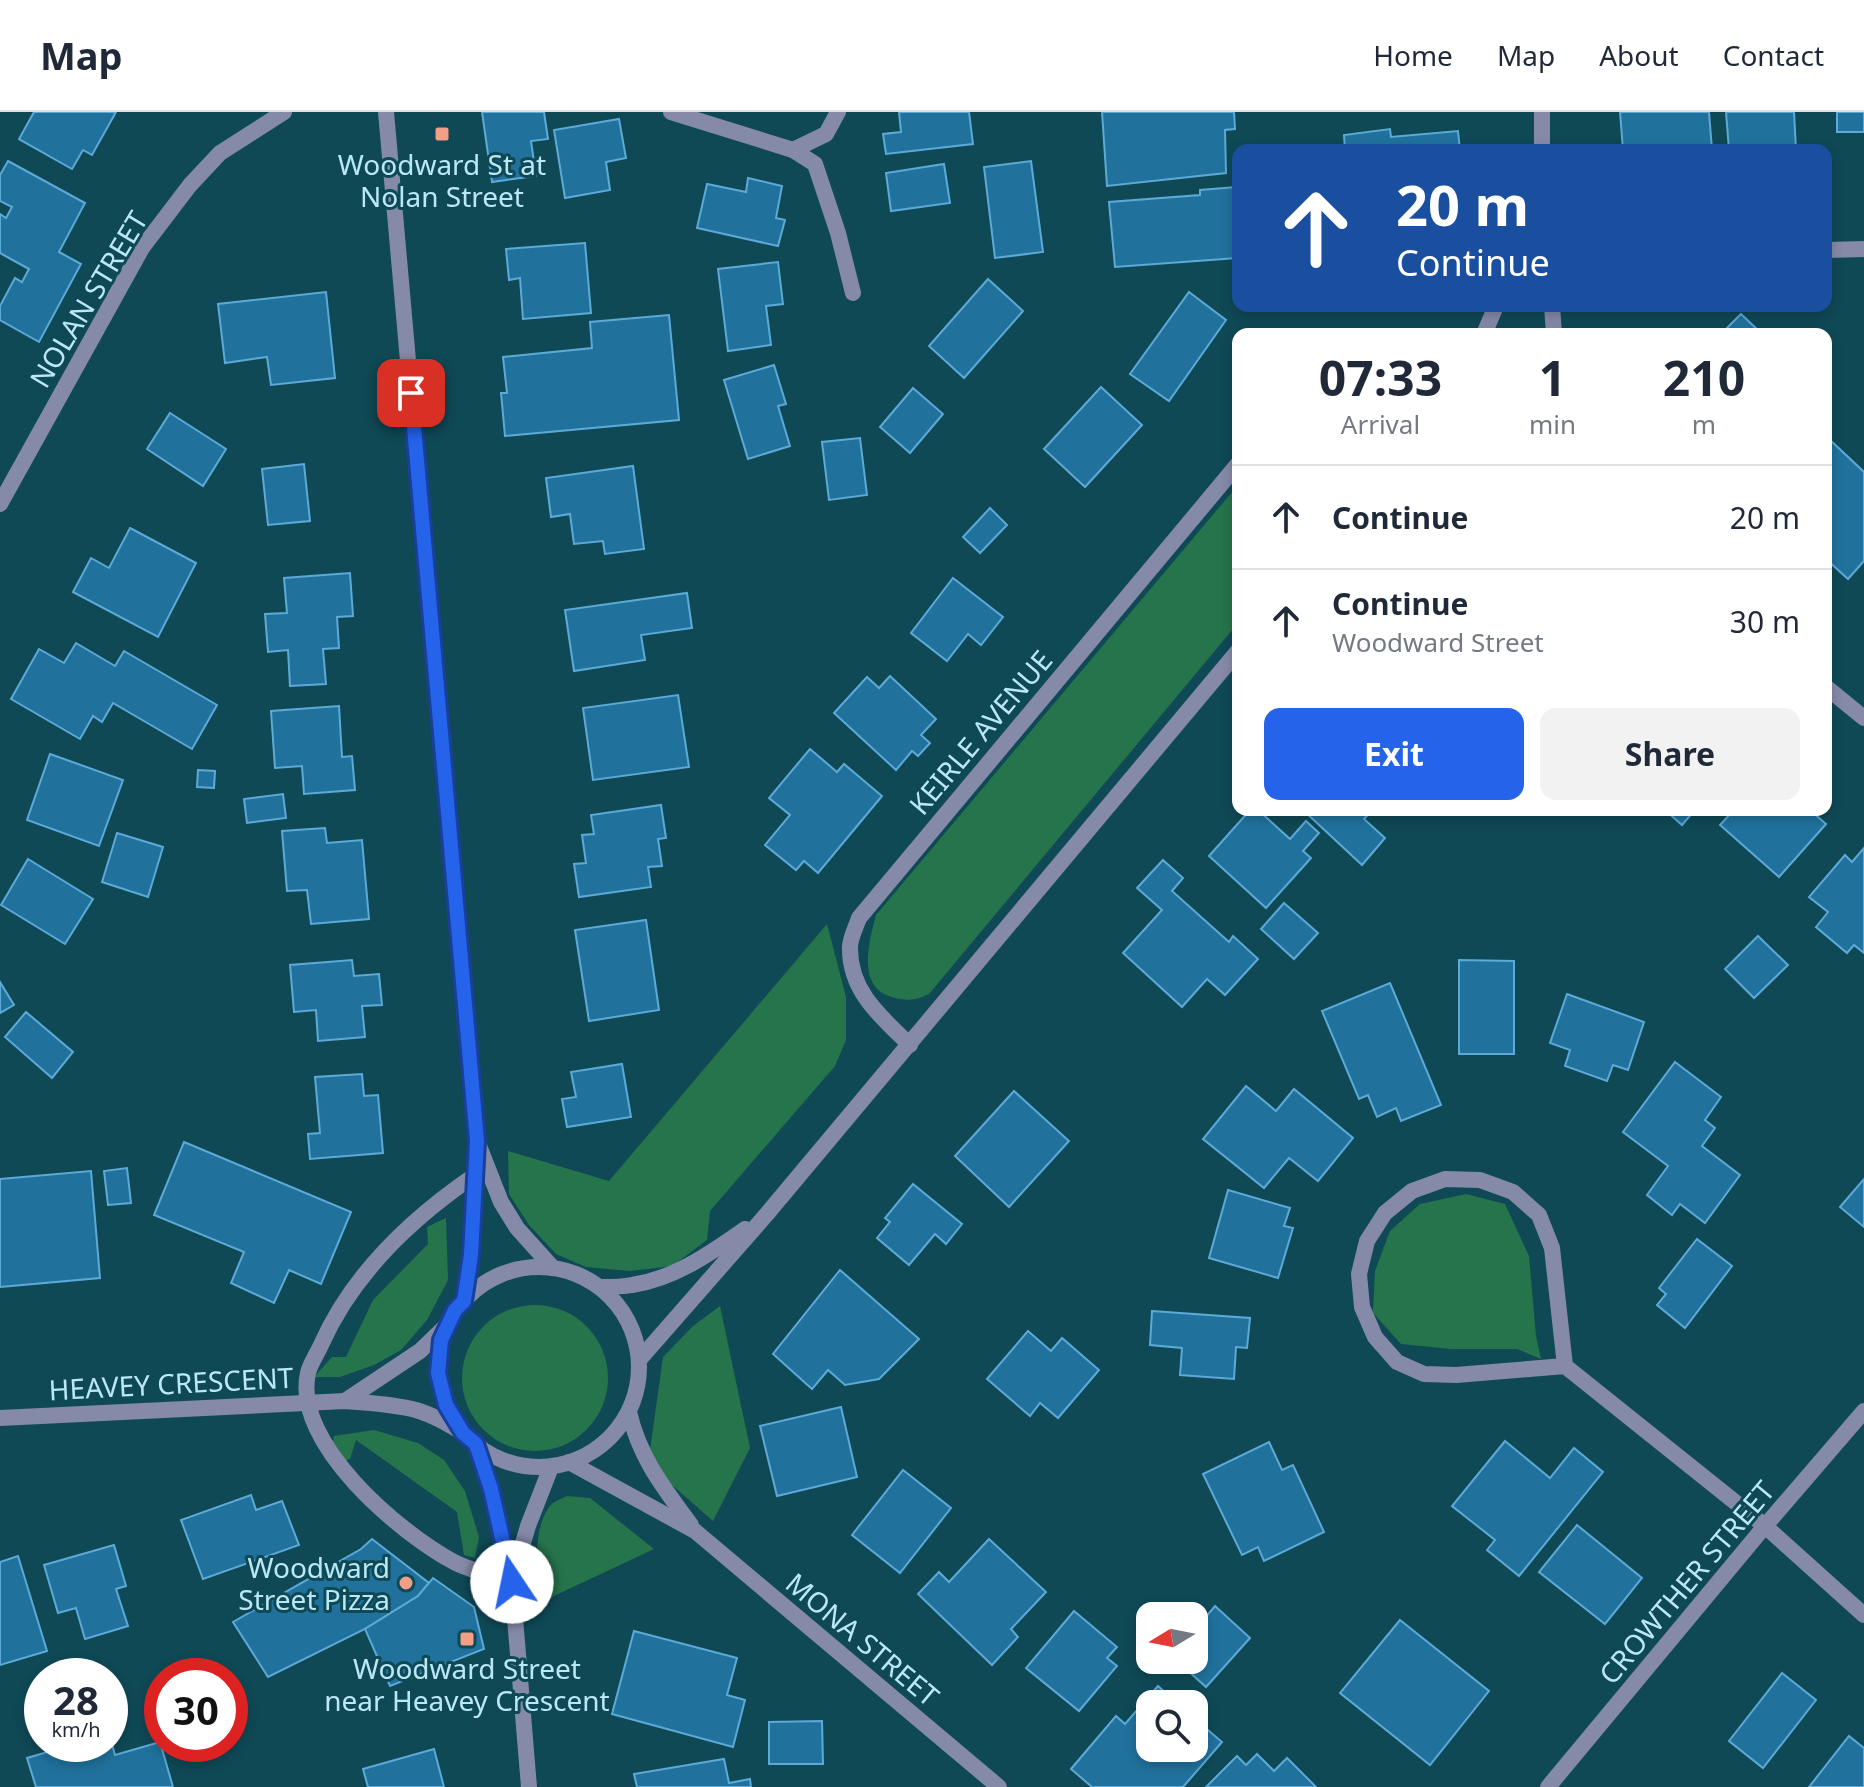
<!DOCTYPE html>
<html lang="en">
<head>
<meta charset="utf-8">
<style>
	:root { --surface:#fff; --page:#f2f2f3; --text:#1f2937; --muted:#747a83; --line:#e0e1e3; --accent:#2563eb }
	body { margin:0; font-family:"Noto Sans",sans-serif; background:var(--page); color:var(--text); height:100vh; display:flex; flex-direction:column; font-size:30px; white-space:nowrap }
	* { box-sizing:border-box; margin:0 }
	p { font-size:26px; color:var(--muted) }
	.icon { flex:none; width:44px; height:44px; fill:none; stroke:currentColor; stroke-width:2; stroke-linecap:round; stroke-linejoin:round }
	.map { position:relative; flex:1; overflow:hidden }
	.details { position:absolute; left:1232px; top:216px; width:600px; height:488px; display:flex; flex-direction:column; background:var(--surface); border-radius:16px; box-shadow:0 4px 12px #0003 }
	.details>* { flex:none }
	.top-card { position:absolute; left:1232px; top:32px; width:600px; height:168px; border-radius:16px; box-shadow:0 4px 12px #0003; background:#1a4fa0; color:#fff; overflow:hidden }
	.needle { width:52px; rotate:260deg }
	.fabs { position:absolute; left:1136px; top:1490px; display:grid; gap:16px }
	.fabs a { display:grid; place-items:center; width:72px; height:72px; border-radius:16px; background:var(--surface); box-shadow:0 4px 12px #0003; font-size:40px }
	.speed { position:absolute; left:24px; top:1546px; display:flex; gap:16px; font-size:40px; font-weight:700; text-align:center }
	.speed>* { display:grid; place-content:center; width:104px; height:104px; border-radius:50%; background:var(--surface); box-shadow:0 4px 12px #0003; line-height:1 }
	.speed small { font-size:20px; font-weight:400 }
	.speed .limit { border:12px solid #d22; background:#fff; color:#111 }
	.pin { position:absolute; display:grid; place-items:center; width:68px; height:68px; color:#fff; margin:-34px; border-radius:16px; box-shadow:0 4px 12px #0006 }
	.me { position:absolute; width:88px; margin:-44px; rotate:349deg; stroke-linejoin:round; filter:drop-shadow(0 0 6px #0008) }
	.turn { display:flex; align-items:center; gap:28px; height:168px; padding:0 32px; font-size:36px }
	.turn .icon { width:104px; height:104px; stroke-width:2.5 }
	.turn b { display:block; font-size:56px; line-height:68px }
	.eta { display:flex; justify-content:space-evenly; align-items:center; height:136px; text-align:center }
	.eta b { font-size:48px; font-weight:700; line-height:56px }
	.action { display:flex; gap:16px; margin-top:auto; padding:16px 32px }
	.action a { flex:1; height:92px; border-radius:16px; background:var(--accent); color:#fff; font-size:32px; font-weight:700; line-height:92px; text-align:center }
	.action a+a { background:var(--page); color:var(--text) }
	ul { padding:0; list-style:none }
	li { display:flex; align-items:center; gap:24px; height:104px; padding:0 32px; border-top:2px solid var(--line) }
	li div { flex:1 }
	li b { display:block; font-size:30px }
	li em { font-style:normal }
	header { display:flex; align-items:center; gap:48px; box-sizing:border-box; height:112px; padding:0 40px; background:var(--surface); border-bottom:2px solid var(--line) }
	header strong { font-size:38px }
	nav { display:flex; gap:44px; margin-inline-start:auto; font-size:28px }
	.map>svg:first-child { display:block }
	.green { fill:#25744c }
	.building { fill:#20729d; stroke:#5da9d7; stroke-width:2 }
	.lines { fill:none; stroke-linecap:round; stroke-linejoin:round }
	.service { stroke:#858aa8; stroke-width:16 }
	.minor { stroke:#858aa8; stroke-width:16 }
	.tertiary { stroke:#858aa8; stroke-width:16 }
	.route-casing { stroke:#184099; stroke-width:20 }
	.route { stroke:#2563eb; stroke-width:14 }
	.poi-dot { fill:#f39f86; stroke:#0f4956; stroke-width:3 }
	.labels { text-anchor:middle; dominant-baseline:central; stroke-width:6; stroke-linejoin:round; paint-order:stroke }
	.poi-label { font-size:28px; fill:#bae8f5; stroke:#0f4956 }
	.street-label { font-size:28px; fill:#bae8f5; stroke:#0f4956 }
</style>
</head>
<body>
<header>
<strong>Map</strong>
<nav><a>Home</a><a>Map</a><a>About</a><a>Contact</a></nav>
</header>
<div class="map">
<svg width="1864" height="1675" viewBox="0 0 1864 1675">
	<rect width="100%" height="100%" fill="#0f4956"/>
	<g class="green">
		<path d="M 1238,373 L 1238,511 L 929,882 C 916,889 906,889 892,885 C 856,875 869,830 876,803 Z"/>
		<path d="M 827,812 L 846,885 L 846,928 L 835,954 L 710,1099 L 707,1128 L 672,1154 L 630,1159 L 586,1155 L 556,1142 L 529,1113 L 509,1082 L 508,1039 L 609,1069 Z"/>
		<path d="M 1466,1082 L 1505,1092 L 1529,1144 L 1536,1224 L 1541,1247 L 1517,1237 L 1451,1237 L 1401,1232 L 1373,1201 L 1375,1159 L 1390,1119 L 1420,1092 Z"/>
		<path d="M 446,1106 L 448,1168 L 427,1208 L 401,1238 L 374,1253 L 340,1265 L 314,1265 L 332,1245 L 346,1245 L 373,1188 L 428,1132 L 427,1115 Z"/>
		<circle cx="535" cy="1266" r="73"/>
		<path d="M 720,1194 L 750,1336 L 713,1409 L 672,1373 L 658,1357 L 650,1338 L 663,1245 L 693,1214 Z"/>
		<path d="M 374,1318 L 418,1331 L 444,1348 L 465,1379 L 479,1425 L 475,1446 L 464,1443 L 457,1400 L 356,1328 L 350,1347 L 343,1349 L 332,1336 L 334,1324 Z"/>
		<path d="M 567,1384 L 590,1386 L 654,1437 L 539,1491 C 538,1462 531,1418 550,1394 C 554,1389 561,1387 567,1384 Z"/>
	</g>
	<g class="building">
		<path d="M 34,0 L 116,0 L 92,43 L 83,38 L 72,57 L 19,27 Z"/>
		<path d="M 482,0 L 544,0 L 548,27 L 531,29 L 536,64 L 492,70 Z"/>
		<path d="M 899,0 L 969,0 L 973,32 L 886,42 L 883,22 L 901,20 Z"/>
		<path d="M 1102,0 L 1234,0 L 1235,17 L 1225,18 L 1226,61 L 1107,74 Z"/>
		<path d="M 1620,0 L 1709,0 L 1712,38 L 1623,38 Z"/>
		<path d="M 1726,0 L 1794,0 L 1796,38 L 1729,38 Z"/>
		<rect x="1837" y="0" width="27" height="20"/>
		<path d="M 619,7 L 626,46 L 606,50 L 610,78 L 565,86 L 554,18 Z"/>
		<path d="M 1390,17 L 1391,25 L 1458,19 L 1460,38 L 1345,38 L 1344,23 Z"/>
		<path d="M 8,49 L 85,91 L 59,140 L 81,152 L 39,230 L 0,208 L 0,194 L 15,166 L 22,170 L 29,157 L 0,141 L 0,102 L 6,106 L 12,95 L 0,89 L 0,63 Z"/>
		<path d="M 1031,49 L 1043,140 L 995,146 L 984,55 Z"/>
		<path d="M 944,52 L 950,91 L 891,99 L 886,61 Z"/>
		<path d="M 748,66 L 782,74 L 776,106 L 785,108 L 778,134 L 697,116 L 707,72 L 746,80 Z"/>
		<path d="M 1236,75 L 1238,115 L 1234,115 L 1237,146 L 1115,155 L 1109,90 L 1200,83 L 1200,78 Z"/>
		<path d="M 585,131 L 591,201 L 523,207 L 520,166 L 509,168 L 506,137 Z"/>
		<path d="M 778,150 L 783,192 L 766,194 L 771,233 L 728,239 L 718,157 Z"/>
		<path d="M 988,167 L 1023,199 L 964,266 L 929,234 Z"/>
		<path d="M 326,180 L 335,266 L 271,273 L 267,245 L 225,251 L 218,192 Z"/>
		<path d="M 1189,180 L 1226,208 L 1169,289 L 1130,262 Z"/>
		<path d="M 1741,202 L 1762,222 L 1721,222 Z"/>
		<path d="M 669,203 L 679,308 L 505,324 L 501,281 L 507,281 L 503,245 L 592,236 L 590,210 Z"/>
		<path d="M 774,253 L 786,292 L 778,294 L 790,334 L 748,347 L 724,268 Z"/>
		<path d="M 1101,275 L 1142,313 L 1085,375 L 1044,337 Z"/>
		<path d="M 913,276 L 943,302 L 910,341 L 880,315 Z"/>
		<path d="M 170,301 L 226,337 L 203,374 L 147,337 Z"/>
		<path d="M 860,326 L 867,383 L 829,388 L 822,330 Z"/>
		<path d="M 1828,326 L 1864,360 L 1864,449 L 1848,467 L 1826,447 L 1826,328 Z"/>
		<path d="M 304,352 L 310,409 L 268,413 L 262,357 Z"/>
		<path d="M 633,354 L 644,437 L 605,442 L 603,429 L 574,432 L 570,402 L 551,405 L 546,366 Z"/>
		<path d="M 990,396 L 1007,413 L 980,441 L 963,425 Z"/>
		<path d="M 130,416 L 196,451 L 158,525 L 73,480 L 91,446 L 109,456 Z"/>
		<path d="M 350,461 L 353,504 L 337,505 L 339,536 L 323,537 L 326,572 L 290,574 L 288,538 L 268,540 L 265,502 L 287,501 L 284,466 Z"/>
		<path d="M 953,466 L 1003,505 L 981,533 L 968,522 L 947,549 L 911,521 Z"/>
		<path d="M 687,481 L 692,516 L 641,523 L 645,548 L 574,559 L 565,498 Z"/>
		<path d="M 76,531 L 115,554 L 124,539 L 217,593 L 192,637 L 113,591 L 102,610 L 93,604 L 80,627 L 11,587 L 39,537 L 64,551 Z"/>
		<path d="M 890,564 L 936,607 L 921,623 L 930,631 L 918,644 L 912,639 L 896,658 L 834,601 L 867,565 L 879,576 Z"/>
		<path d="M 678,583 L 689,655 L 593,668 L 583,596 Z"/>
		<path d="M 339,594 L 342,645 L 352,644 L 355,678 L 304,682 L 302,654 L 275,656 L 271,599 Z"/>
		<path d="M 810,637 L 837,660 L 844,652 L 882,684 L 818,761 L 804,749 L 796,758 L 765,733 L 790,703 L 769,686 Z"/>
		<path d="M 50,642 L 123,668 L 99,734 L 27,708 Z"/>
		<path d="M 198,658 L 215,659 L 214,676 L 197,675 Z"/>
		<path d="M 283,682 L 286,706 L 247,711 L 244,687 Z"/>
		<path d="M 661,693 L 666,726 L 658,727 L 662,754 L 648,755 L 651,775 L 579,785 L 574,752 L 586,751 L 582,723 L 594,722 L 591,703 Z"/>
		<path d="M 1250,698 L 1258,698 L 1290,727 L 1306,709 L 1319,721 L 1303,739 L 1311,746 L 1266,796 L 1209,744 Z"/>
		<path d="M 1303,698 L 1372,698 L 1364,707 L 1385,726 L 1362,753 Z"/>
		<path d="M 1665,698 L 1695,698 L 1682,713 Z"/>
		<path d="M 1734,698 L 1810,698 L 1826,712 L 1779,765 L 1720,713 Z"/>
		<path d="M 325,716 L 327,731 L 362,728 L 369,807 L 311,812 L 307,778 L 287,779 L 282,719 Z"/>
		<path d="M 117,721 L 163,735 L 148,785 L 102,770 Z"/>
		<path d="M 1864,736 L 1864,841 L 1854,833 L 1847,841 L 1816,815 L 1828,800 L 1809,785 L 1845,743 L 1852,750 Z"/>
		<path d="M 28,747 L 93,787 L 65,832 L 1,793 Z"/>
		<path d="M 1163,748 L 1183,766 L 1172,779 L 1229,830 L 1233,824 L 1258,847 L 1225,883 L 1207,867 L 1182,895 L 1123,841 L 1162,798 L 1137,776 Z"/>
		<path d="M 1284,791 L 1318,821 L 1294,847 L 1261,817 Z"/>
		<path d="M 646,808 L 659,898 L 589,909 L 575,818 Z"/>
		<path d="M 1758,824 L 1788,853 L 1754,886 L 1725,857 Z"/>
		<path d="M 352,848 L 354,864 L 379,862 L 382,893 L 362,894 L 365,925 L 318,929 L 316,898 L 294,900 L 290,853 Z"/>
		<path d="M 1459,848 L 1514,849 L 1514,942 L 1459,942 Z"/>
		<path d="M 0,870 L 14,893 L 0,901 Z"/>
		<path d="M 1390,871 L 1441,993 L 1401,1009 L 1396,996 L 1377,1005 L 1368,983 L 1359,987 L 1322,899 Z"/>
		<path d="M 1567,882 L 1644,910 L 1628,958 L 1613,953 L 1607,969 L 1565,954 L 1570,938 L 1550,931 Z"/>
		<path d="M 26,900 L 73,940 L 52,966 L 5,925 Z"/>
		<path d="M 1675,950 L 1721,985 L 1705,1008 L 1715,1016 L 1702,1034 L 1740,1063 L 1705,1111 L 1680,1092 L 1672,1103 L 1647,1083 L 1668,1054 L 1623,1020 Z"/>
		<path d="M 622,952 L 631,1005 L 567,1015 L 562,987 L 576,985 L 571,960 Z"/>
		<path d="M 362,962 L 364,984 L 378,983 L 383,1041 L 310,1047 L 308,1022 L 320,1021 L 315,965 Z"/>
		<path d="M 1246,974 L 1276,999 L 1294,977 L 1353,1026 L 1318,1069 L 1289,1046 L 1264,1076 L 1203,1027 Z"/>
		<path d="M 1014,979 L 1069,1029 L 1009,1095 L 955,1044 Z"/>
		<path d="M 184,1030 L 351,1100 L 321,1172 L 289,1158 L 274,1191 L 231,1171 L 244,1140 L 154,1103 Z"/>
		<path d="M 127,1056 L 131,1091 L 108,1093 L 104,1059 Z"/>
		<path d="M 91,1059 L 100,1166 L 0,1175 L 0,1067 Z"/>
		<path d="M 1864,1067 L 1864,1115 L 1840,1095 Z"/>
		<path d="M 913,1072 L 962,1112 L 946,1132 L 935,1122 L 909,1153 L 877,1126 L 890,1110 L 885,1106 Z"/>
		<path d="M 1228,1078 L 1290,1096 L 1284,1114 L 1293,1116 L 1278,1166 L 1209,1146 Z"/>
		<path d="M 1697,1127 L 1732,1154 L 1685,1216 L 1657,1193 L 1666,1182 L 1659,1176 Z"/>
		<path d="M 840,1158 L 919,1227 L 879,1267 L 845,1273 L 828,1258 L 812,1277 L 773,1242 Z"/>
		<path d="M 1152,1199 L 1250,1206 L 1247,1236 L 1236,1235 L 1234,1267 L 1180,1263 L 1182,1236 L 1150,1233 Z"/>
		<path d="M 1028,1219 L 1051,1239 L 1062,1226 L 1099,1258 L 1058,1306 L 1040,1291 L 1030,1304 L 987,1267 Z"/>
		<path d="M 841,1295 L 857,1365 L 777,1384 L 760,1314 Z"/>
		<path d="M 1505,1329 L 1550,1366 L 1574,1336 L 1603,1360 L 1519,1464 L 1487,1438 L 1495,1428 L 1452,1394 Z"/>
		<path d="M 1269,1330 L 1282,1358 L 1293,1353 L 1324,1420 L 1264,1449 L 1258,1435 L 1242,1443 L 1203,1362 Z"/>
		<path d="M 903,1358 L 951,1396 L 900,1461 L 852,1423 Z"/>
		<path d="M 251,1383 L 256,1398 L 282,1389 L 299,1433 L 203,1467 L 181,1408 Z"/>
		<path d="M 1577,1413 L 1642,1466 L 1605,1512 L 1539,1460 Z"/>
		<path d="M 372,1427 L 429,1471 L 418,1484 L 365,1517 L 268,1565 L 233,1510 L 361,1437 Z"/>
		<path d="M 989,1427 L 1046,1480 L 1011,1517 L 1018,1525 L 992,1553 L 918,1482 L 939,1460 L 949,1470 Z"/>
		<path d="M 114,1433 L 126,1474 L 116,1477 L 128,1514 L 85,1527 L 76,1496 L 58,1501 L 44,1453 Z"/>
		<path d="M 18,1444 L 47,1539 L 0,1553 L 0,1450 Z"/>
		<path d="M 433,1466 L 474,1495 L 484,1537 L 390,1574 L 365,1517 L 418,1484 Z"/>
		<path d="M 1215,1494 L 1250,1526 L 1206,1575 L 1176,1548 L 1194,1548 L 1194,1519 Z"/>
		<path d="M 1074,1499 L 1117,1535 L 1107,1546 L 1117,1554 L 1079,1599 L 1026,1556 Z"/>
		<path d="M 1400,1508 L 1489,1579 L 1430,1653 L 1340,1581 Z"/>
		<path d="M 634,1519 L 737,1546 L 727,1583 L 745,1588 L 733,1635 L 612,1602 Z"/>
		<path d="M 1782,1561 L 1816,1588 L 1763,1656 L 1729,1629 Z"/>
		<path d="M 1158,1574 L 1178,1592 L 1150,1592 L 1150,1636 L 1194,1636 L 1194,1606 L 1222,1630 L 1183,1675 L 1092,1675 L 1071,1657 L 1116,1604 L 1125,1612 Z"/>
		<path d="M 822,1609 L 823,1652 L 769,1652 L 769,1610 Z"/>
		<path d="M 1849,1624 L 1864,1636 L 1864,1675 L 1809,1675 Z"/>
		<path d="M 160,1630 L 173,1675 L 36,1675 L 27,1646 L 75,1632 L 80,1632 L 83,1640 L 112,1632 L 115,1643 Z"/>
		<path d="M 434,1637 L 444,1675 L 368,1675 L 363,1657 Z"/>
		<path d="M 1257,1642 L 1274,1659 L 1287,1646 L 1316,1675 L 1206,1675 L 1237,1644 L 1246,1653 Z"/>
		<path d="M 724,1647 L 729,1671 L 750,1667 L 751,1675 L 637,1675 L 634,1662 Z"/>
	</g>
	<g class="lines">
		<path class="service" d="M 475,1063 C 412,1106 352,1163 321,1233 C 317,1242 310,1252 308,1261 C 292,1331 400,1421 454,1450 C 472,1459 493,1464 512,1470"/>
		<g class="minor">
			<path d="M 671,0 L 793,38 L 815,52 L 838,121 L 853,181"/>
			<path d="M 793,38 L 826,22 L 838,0"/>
			<path d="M 1826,138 L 1864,137"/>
			<path d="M 1552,194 L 1554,222"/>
			<path d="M 0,392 L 142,136 L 190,73 L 220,41 L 284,0"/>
			<path d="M 1826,575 L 1864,606"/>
			<path d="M 910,933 C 881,905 849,879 850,835 C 850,826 856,815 859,806 L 1238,352"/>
			<path d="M 1565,1254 L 1552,1136 L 1539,1103 L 1513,1080 L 1480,1068 L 1445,1067 L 1412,1079 L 1385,1101 L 1367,1129 L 1359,1162 L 1362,1195 L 1375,1225 L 1397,1250 L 1424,1262 L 1456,1263 L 1565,1254 L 1765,1414 L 1864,1503"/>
			<path d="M 345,1289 L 420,1239 L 450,1210"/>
			<path d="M 0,1306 L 345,1289 C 368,1291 393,1292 416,1298 C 433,1303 448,1312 463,1321"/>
			<path d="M 476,1332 L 491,1377 L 512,1470 L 529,1675"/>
			<path d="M 513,1465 L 528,1414 L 551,1355"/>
			<path d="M 1548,1675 L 1765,1414 L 1864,1299"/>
		</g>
		<g class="tertiary">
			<path d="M 386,0 L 477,1029 L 471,1143 L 464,1189"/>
			<path d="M 1542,38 L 1542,0"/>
			<path d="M 1484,222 L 1496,194"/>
			<path d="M 479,1034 L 501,1090 L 517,1116 L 553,1156"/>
			<circle cx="539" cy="1255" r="100"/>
			<path d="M 600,1175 C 611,1175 621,1175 632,1173 C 674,1167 711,1141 745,1117"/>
			<path d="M 639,1248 L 766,1103 L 1238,539"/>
			<path d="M 629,1300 C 640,1347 664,1376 691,1413"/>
			<path d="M 569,1350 L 695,1419 L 999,1675"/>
		</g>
	</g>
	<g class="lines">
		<defs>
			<path id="route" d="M 411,281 L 477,1029 L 471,1143 L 464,1189 L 455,1198 L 441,1228 L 438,1261 L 446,1293 L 463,1321 L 476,1332 L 491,1377 L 512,1470"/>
		</defs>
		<use href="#route" class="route-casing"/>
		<use href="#route" class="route"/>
	</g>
	<g class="poi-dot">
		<rect x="434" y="14" width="16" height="16" rx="4"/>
		<circle cx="406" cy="1471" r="8"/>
		<rect x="459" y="1519" width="16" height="16" rx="4"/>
	</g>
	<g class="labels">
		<g class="poi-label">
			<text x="442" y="52">Woodward St at<tspan x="442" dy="32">Nolan Street</tspan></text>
			<text x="390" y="1455" text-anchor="end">Woodward<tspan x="390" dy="32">Street Pizza</tspan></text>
			<text x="467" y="1556">Woodward Street<tspan x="467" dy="32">near Heavey Crescent</tspan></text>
		</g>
		<g class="street-label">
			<text transform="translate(88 187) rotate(-59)">NOLAN STREET</text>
			<text transform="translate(980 620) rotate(-50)">KEIRLE AVENUE</text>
			<text transform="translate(171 1271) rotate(-3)">HEAVEY CRESCENT</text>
			<text transform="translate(1686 1470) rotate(-50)">CROWTHER STREET</text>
			<text transform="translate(863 1527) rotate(40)">MONA STREET</text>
		</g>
	</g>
</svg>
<div class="fabs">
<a><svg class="needle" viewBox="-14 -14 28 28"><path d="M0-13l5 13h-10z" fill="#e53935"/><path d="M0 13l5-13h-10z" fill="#747a83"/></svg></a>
<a><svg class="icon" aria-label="search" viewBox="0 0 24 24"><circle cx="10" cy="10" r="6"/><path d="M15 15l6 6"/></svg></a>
</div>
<div class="speed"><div>28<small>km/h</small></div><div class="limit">30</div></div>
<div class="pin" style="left:411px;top:281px;background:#d93025"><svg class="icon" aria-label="arrive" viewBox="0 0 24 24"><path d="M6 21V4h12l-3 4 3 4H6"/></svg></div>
<svg class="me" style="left:512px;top:1470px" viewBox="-20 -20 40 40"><circle r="19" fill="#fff"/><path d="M0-13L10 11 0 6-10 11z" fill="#2563eb"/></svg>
<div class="top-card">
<div class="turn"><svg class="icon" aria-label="ahead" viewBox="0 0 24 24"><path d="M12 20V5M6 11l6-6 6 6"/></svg><div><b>20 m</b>Continue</div></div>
</div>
<section class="details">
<div class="eta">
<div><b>07:33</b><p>Arrival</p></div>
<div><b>1</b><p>min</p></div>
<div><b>210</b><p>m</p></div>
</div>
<ul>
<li><svg class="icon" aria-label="ahead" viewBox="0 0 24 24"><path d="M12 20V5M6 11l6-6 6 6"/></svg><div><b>Continue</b></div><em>20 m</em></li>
<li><svg class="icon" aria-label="ahead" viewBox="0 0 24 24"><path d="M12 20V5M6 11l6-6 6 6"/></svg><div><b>Continue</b><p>Woodward Street</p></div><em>30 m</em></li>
</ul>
<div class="action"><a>Exit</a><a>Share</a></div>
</section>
</div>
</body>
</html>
